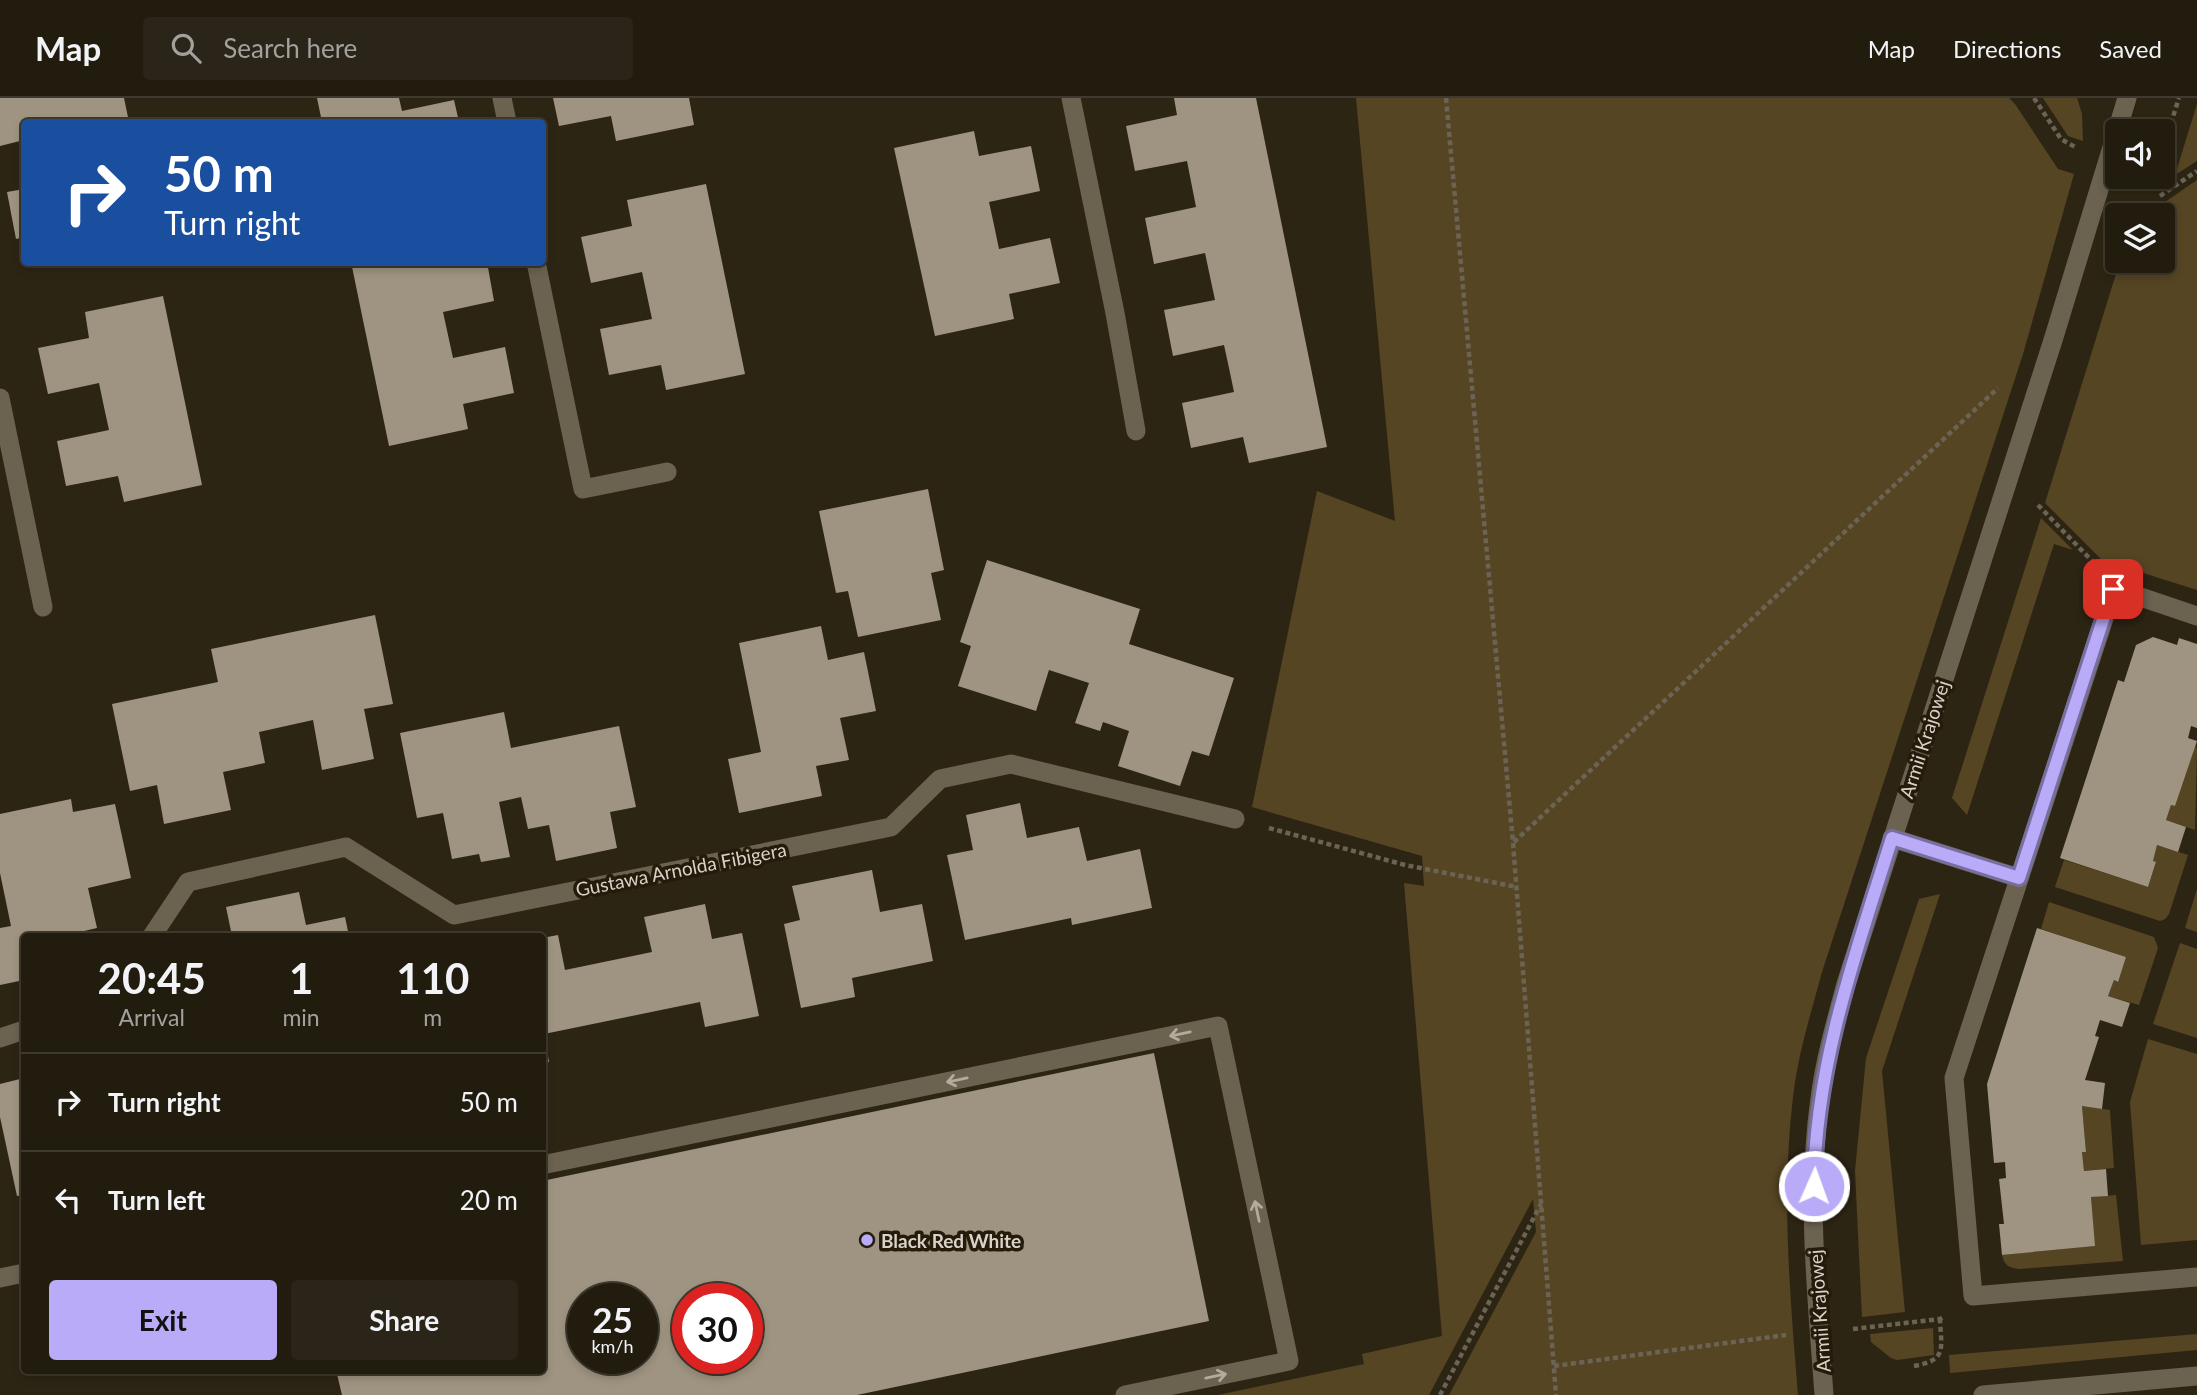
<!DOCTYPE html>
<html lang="en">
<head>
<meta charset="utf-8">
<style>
	:root { --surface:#221c0f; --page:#2a2518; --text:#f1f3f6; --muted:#a2a19e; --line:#3f3a2f; --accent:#b9abf7 }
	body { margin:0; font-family:Lato,sans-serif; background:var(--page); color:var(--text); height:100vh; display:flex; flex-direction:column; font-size:26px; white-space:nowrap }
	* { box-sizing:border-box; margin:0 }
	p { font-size:23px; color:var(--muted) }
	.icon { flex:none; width:38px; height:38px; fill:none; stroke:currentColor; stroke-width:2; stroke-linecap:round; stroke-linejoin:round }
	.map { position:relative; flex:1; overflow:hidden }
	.sheet { position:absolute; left:21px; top:835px; width:525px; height:441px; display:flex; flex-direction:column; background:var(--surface); border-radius:7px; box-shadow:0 4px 10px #0003,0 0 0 2px var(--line) }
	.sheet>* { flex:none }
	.hud { position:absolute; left:21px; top:21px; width:525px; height:147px; border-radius:7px; box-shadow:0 4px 10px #0003,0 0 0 2px var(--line); background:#1a4fa0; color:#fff; overflow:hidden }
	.fabs { position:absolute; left:2105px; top:21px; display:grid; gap:14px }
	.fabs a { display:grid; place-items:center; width:70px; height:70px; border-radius:7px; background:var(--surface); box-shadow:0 4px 10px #0003,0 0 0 2px var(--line); font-size:35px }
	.speed { position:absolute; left:567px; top:1185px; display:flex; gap:14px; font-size:35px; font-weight:700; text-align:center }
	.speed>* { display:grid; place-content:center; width:91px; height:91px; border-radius:50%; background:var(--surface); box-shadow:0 4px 10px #0003,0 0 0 2px var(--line); line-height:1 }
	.speed small { font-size:18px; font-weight:400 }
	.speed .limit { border:10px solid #d22; background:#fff; color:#111 }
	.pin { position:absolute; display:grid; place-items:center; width:60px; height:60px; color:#fff; margin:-30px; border-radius:14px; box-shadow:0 4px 10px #0006 }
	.me { position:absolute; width:77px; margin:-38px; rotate:2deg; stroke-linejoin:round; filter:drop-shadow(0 0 5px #0008) }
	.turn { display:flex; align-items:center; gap:24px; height:147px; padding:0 28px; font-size:32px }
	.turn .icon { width:91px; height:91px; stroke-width:2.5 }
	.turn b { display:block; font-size:49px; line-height:60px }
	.eta { display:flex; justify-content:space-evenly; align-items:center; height:119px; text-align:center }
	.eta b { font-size:42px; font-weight:700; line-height:49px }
	.action { display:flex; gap:14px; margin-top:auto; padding:14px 28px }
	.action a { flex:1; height:80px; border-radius:7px; background:var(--accent); color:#111; font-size:28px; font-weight:700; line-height:80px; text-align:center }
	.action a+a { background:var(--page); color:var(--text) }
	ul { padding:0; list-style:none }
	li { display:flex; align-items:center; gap:21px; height:98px; padding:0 28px; border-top:2px solid var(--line) }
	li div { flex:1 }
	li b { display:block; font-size:26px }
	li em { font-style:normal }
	header { display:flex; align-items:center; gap:42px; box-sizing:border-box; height:98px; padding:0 35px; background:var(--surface); border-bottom:2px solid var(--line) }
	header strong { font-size:33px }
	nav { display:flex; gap:38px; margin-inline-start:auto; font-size:24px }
	.search { width:490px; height:63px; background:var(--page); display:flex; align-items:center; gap:18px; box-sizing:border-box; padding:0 24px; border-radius:7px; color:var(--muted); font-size:26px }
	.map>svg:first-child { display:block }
	.green { fill:#564523 }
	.building { fill:#9f9481; fill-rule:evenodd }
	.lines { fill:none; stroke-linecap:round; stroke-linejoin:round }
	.path { stroke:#6b6455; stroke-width:4.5; stroke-dasharray:5 3.5; stroke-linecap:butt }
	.service { stroke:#6c6250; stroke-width:19 }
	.minor { stroke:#6c6250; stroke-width:19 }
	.oneway { stroke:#b2ab9e }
	.route-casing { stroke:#786fa1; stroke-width:18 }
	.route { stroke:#b9abf7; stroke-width:12 }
	.poi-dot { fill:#b9abf7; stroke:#241b0b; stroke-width:2.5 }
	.labels { text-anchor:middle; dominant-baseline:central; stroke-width:7; stroke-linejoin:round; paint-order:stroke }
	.street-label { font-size:19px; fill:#d8d3c8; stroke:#241b0b }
	.poi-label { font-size:19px; font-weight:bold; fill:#d8d3c8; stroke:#241b0b; text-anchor:start }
</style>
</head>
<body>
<header>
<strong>Map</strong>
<div class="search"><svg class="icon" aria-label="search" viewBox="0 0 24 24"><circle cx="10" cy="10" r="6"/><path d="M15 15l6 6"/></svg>Search here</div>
<nav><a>Map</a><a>Directions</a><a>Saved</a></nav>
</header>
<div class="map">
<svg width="2197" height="1297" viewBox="0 0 2197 1297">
	<rect width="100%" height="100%" fill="#2d2514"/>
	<g class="green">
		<path d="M 1356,0 L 2009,0 L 2015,6 L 2058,71 L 2074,76 L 2023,256 L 1822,874 C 1811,915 1798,956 1793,999 C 1781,1098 1790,1198 1798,1297 L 1449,1297 L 1536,1134 L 1533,1101 L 1429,1297 L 1218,1297 L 1364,1266 L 1362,1256 L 1442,1238 L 1404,785 L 1424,788 L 1422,758 L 1252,709 L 1317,393 L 1395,423 Z"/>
		<path d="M 2043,0 L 2077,0 L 2082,16 L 2083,43 L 2068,38 Z"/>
		<path d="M 2197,6 L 2197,63 L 2175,77 Z"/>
		<path d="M 2197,82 L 2197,492 L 2102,462 L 2045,405 L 2120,163 L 2163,163 L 2163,117 L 2159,117 L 2162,106 Z"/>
		<path d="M 2041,420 L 2073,452 L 2054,446 L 1967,717 L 1952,700 Z"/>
		<path d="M 2195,647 L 2197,651 L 2195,732 L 2166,722 L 2171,707 L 2175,708 Z"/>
		<path d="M 2157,747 L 2188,757 L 2169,816 L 2165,821 L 2160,823 L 2055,789 L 2064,762 L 2148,789 L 2156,765 L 2153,763 Z"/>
		<path d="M 2197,791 L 2197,834 L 2185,830 Z"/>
		<path d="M 1940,796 L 1882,973 L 1905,1214 L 1862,1219 L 1855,1073 L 1866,960 L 1919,801 Z"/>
		<path d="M 2049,804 L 2154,839 L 2158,850 L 2139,907 L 2108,898 L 2114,882 L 2117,884 L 2126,859 L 2041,831 Z"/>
		<path d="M 2180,845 L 2197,851 L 2197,940 L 2153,926 Z"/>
		<path d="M 2148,941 L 2197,956 L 2197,1142 L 2141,1147 L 2130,1004 Z"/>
		<path d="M 2082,1008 L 2110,1012 L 2114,1070 L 2084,1073 L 2082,1054 L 2086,1053 Z"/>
		<path d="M 2116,1097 L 2123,1163 L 2019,1171 C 2009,1170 2004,1167 2002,1157 L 2094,1148 L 2091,1099 Z"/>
		<path d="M 1933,1230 L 1934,1257 L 1897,1262 L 1891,1260 L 1871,1244 L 1870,1236 Z"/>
		<path d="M 2197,1236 L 2197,1252 L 1950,1275 L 1949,1257 Z"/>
	</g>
	<g class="building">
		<path d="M 0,0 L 124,0 L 129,24 L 24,24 L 24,42 L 0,48 Z"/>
		<path d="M 317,0 L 399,0 L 402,13 L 454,2 L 459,24 L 322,24 Z"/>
		<path d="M 553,0 L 689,0 L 694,27 L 616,43 L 611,18 L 559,28 Z"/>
		<path d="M 1174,0 L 1256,0 L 1327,349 L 1249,365 L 1243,339 L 1191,350 L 1182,305 L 1234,294 L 1229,270 L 1224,247 L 1173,258 L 1164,212 L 1215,202 L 1205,155 L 1154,166 L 1145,120 L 1196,109 L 1187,63 L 1135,73 L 1126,28 L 1177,17 Z"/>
		<path d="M 974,33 L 979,58 L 1031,48 L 1040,93 L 989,104 L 994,127 L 999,151 L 1050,140 L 1060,185 L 1009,196 L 1014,221 L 935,238 L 894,50 Z"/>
		<path d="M 706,86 L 745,276 L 666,292 L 661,267 L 609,277 L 600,231 L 652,221 L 642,174 L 591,185 L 581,139 L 632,128 L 627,102 Z"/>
		<path d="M 24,91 L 24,139 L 16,141 L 7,94 Z"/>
		<path d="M 351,164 L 434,164 L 435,168 L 450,164 L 487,164 L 494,203 L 443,214 L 453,260 L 505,249 L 514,295 L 463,306 L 468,331 L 389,348 Z"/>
		<path d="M 163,198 L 202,387 L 124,404 L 118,378 L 66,388 L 57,343 L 109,332 L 104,309 L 99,285 L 48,296 L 38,250 L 89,240 L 85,214 Z"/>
		<path d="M 928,391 L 944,472 L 931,475 L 941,522 L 858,539 L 848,493 L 836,495 L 819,413 Z"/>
		<path d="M 987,462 L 1140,511 L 1129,546 L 1234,580 L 1209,658 L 1192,653 L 1180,688 L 1118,668 L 1129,633 L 1103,624 L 1100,633 L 1075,625 L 1089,585 L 1049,572 L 1036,613 L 958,588 L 971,548 L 960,544 Z"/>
		<path d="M 375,517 L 393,606 L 364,611 L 374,661 L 322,672 L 313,622 L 259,634 L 265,665 L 223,674 L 231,712 L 164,726 L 157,687 L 130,693 L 112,606 L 218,584 L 211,551 Z"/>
		<path d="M 821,528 L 828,562 L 864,554 L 876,613 L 840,620 L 849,662 L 816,668 L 822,698 L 739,715 L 728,661 L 761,654 L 739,545 Z"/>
		<path d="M 2153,539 L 2177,547 L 2179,540 L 2197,546 L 2197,630 L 2191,628 L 2188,640 L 2197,643 L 2175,708 L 2171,707 L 2166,722 L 2186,729 L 2178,754 L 2157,747 L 2153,763 L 2156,764 L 2148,789 L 2060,760 L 2118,582 L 2124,584 L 2136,547 Z"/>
		<path d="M 504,614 L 511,650 L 619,628 L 636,709 L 610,714 L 617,750 L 556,763 L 549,727 L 528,731 L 521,699 L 499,704 L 510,759 L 481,764 L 479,756 L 452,761 L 443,715 L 417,720 L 400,635 Z"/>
		<path d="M 71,701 L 73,714 L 115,706 L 131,780 L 88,790 L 97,830 L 63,838 L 24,838 L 24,882 L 0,887 L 0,830 L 11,828 L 0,775 L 0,716 Z"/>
		<path d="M 1020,705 L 1027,740 L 1079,729 L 1087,763 L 1140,751 L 1152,810 L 1072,827 L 1071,820 L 965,842 L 947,757 L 973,752 L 966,717 Z"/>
		<path d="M 872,772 L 880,814 L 922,806 L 933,863 L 852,880 L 855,899 L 801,910 L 784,826 L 800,822 L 792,788 Z"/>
		<path d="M 299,794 L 306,827 L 345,819 L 349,838 L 232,838 L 226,809 Z"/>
		<path d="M 705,806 L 712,841 L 742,835 L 759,918 L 705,929 L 700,904 L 544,936 L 549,964 L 542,965 L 542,840 L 558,837 L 565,872 L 652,854 L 644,819 Z"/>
		<path d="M 2037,830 L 2126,859 L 2118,884 L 2114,882 L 2108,898 L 2130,905 L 2122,929 L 2100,922 L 2095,938 L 2099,939 L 2085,982 L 2105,985 L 2102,1011 L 2082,1008 L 2086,1054 L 2082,1054 L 2084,1073 L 2106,1071 L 2108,1098 L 2091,1099 L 2095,1148 L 2002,1157 L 1999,1126 L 2004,1126 L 1999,1081 L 2006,1080 L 2005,1064 L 1994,1065 L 1987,986 Z"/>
		<path d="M 1154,955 L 1209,1223 L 857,1297 L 342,1297 L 336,1272 L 542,1272 L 542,1083 ZM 583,1200 L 642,1200 L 642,1260 L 583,1260 ZM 688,1200 L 747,1200 L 747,1260 L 688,1260 Z"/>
		<path d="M 24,980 L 24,1097 L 17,1098 L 0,1019 L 0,986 Z"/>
	</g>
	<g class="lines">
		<g class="path">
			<path d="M 1446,0 L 1513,745 L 1556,1297"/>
			<path d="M 2034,0 L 2061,41 L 2075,49"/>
			<path d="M 2163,50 L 2179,0"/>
			<path d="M 2160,98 L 2197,73"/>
			<path d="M 2038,407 L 2093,464"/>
			<path d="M 1269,730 L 1405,767 L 1517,789"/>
			<path d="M 1514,744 L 1998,290"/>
			<path d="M 1853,1231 L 1940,1221 L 1945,1218"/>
			<path d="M 1554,1268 L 1786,1237"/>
			<path d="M 1914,1268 C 1948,1262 1941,1250 1940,1221"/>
			<path d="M 1440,1297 L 1541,1106"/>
		</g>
		<g class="service">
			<path d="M 502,0 L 507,24"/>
			<path d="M 1071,0 L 1115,215 L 1136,333"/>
			<path d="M 536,164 L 583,391 L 667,374"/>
			<path d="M 0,300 L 43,509"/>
			<path d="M 2197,518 L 2114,490 L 1954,980 L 1973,1198 L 2197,1179"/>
			<path d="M 1892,740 L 2019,780"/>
			<path d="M 542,1067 L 1218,928 L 1289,1263 L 1125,1297"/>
			<path d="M 0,1180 L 24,1175"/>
		</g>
		<g class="minor">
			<path d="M 152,838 L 188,784 L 346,749 L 454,817 L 891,729 L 940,681 L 1011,666 L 1235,721"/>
			<path d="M 0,940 L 24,932"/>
			<path d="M 1824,1297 C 1817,1199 1806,1098 1820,1000 C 1825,961 1836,923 1846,886 L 2054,239 L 2127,0"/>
			<path d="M 1983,1297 L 2197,1278"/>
		</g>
	</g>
	<defs><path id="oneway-shaft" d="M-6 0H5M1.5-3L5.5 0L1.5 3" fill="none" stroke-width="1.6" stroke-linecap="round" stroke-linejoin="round" transform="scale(1.75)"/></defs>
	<g class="oneway">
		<use href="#oneway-shaft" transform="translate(1180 936) rotate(168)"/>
		<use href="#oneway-shaft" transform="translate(957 982) rotate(168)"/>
		<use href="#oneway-shaft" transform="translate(1257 1113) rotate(-102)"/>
		<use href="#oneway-shaft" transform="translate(1216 1278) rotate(-12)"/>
	</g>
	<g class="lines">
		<defs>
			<path id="route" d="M 1814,1088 C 1815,967 1856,854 1892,740 L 2019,780 L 2113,491"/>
		</defs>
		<use href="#route" class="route-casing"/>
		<use href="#route" class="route"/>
	</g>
	<circle class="poi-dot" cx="867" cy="1142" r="7"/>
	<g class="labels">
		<g class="street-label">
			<text transform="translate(1924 641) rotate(-72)">Armii Krajowej</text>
			<text transform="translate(681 771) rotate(-11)">Gustawa Arnolda Fibigera</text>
			<text transform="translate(1819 1213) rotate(-94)">Armii Krajowej</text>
		</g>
		<g class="poi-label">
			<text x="881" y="1142">Black Red White</text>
		</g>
	</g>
</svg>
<div class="fabs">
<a><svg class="icon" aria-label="sound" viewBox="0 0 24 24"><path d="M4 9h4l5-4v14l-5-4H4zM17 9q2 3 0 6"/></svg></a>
<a><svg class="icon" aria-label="layers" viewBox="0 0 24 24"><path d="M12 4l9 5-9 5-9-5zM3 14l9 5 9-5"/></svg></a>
</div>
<div class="speed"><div>25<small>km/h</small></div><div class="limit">30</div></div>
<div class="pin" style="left:2113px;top:491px;background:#d93025"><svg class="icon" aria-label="arrive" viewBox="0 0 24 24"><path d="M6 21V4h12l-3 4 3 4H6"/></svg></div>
<svg class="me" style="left:1814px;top:1088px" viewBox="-20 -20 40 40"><circle r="17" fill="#b9abf7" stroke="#fff" stroke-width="3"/><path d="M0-11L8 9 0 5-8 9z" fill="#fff"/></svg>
<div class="hud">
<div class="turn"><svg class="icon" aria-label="right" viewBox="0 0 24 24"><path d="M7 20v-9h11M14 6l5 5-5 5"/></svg><div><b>50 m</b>Turn right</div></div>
</div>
<section class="sheet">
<div class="eta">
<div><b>20:45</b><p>Arrival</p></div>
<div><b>1</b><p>min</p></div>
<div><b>110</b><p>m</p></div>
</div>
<ul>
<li><svg class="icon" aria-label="right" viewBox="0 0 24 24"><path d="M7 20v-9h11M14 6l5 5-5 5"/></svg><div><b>Turn right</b></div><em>50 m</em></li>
<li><svg class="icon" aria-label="left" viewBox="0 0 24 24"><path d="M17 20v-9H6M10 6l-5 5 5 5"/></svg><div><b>Turn left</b></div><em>20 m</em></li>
</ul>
<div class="action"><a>Exit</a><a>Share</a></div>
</section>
</div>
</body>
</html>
